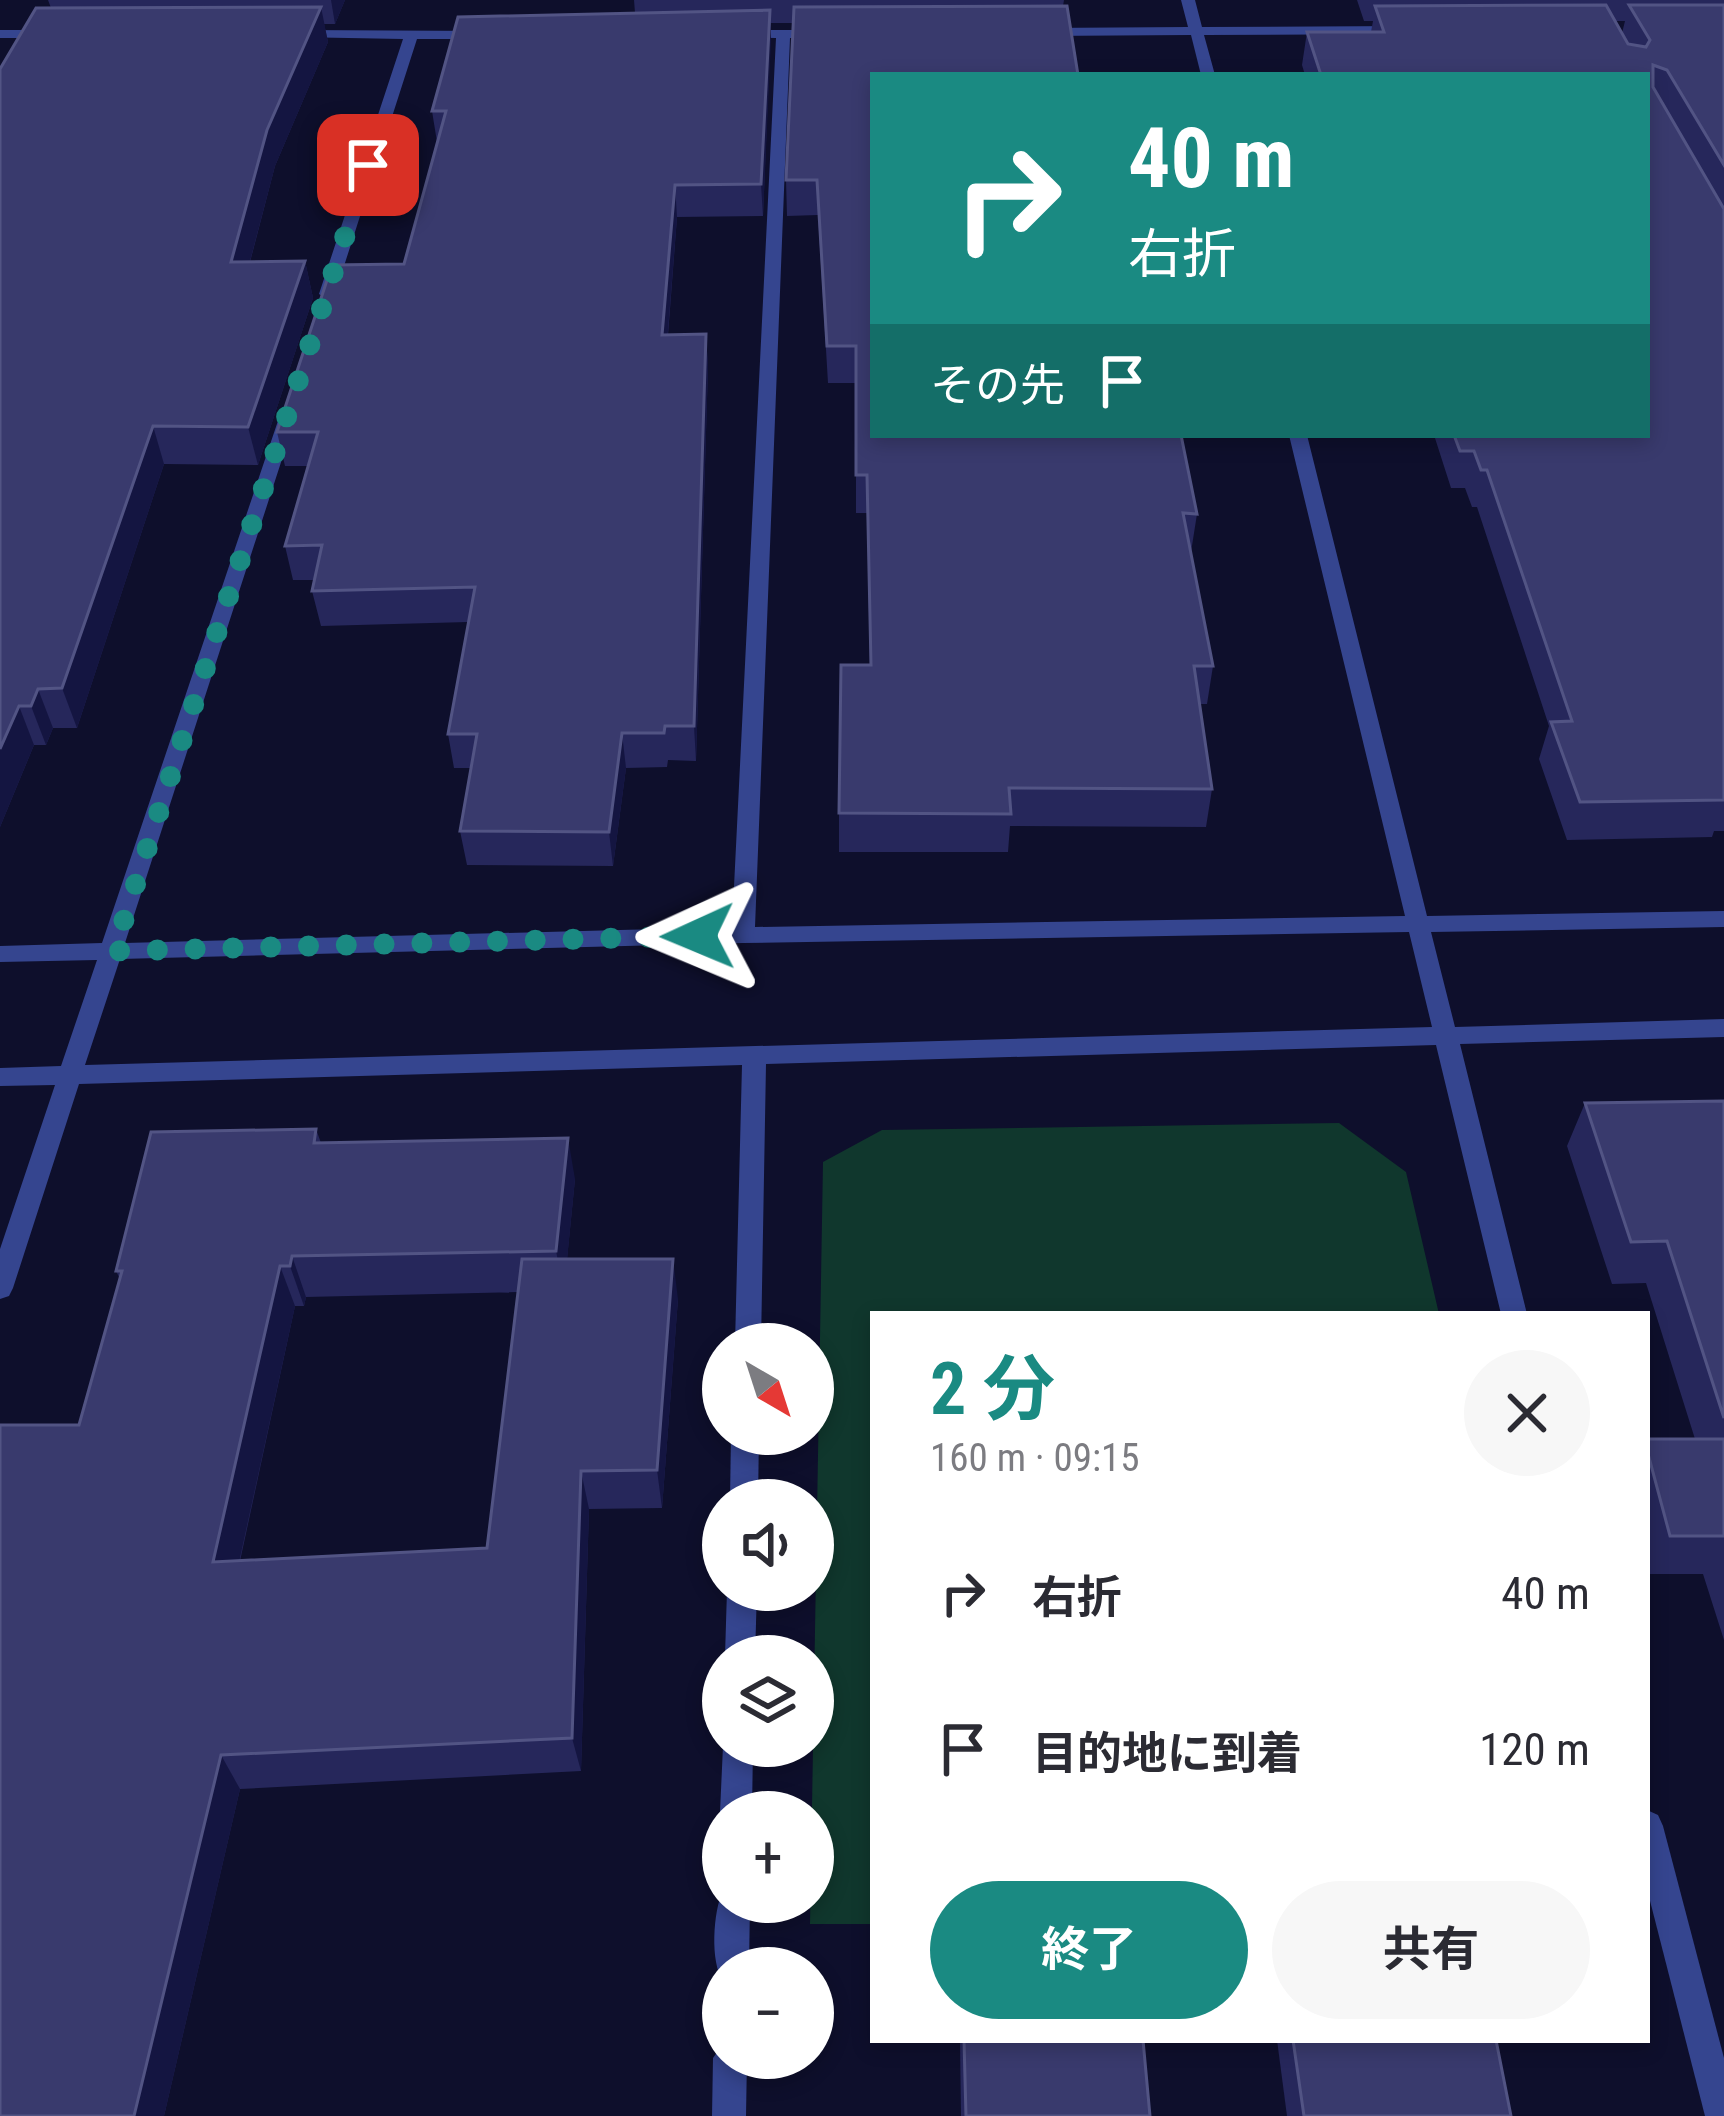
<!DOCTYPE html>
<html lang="ja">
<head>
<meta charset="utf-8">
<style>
	:root { --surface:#fff; --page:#f7f7f7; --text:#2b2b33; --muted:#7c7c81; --accent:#1a8a82 }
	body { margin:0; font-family:"Roboto Condensed","Noto Sans JP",sans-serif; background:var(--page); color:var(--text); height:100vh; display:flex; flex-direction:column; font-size:45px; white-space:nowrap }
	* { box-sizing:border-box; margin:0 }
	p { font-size:39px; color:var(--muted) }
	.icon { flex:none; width:66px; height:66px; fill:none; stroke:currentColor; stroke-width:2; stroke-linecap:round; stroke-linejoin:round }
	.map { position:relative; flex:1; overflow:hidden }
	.drawer { position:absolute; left:870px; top:1311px; width:780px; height:732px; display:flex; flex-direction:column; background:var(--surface); border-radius:0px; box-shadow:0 6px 18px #0003 }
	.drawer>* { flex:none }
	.guide { position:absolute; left:870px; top:72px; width:780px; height:366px; border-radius:0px; box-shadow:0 6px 18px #0003; background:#1a8a82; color:#fff; overflow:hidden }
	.needle { width:78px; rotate:141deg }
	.controls { position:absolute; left:702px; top:1323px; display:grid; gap:24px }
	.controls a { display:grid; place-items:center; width:132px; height:132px; border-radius:50%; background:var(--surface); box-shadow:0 6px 18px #0003; font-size:60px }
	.pin { position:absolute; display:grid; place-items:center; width:102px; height:102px; color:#fff; margin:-51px; border-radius:24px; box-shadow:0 6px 18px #0006 }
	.me { position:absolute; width:132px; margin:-66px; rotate:269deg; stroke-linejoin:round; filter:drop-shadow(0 0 9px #0008) }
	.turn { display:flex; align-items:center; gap:42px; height:252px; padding:0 60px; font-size:54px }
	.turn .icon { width:156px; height:156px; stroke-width:2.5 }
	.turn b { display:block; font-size:84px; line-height:102px }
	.then { display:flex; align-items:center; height:114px; padding:0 60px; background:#0003; gap:24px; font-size:45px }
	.round { display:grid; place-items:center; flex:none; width:126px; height:126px; border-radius:63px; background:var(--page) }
	.overview { display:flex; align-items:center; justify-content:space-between; height:204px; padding:0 60px }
	h1 { font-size:72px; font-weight:700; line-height:90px; color:var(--accent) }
	.button { display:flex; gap:24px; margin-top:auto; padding:24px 60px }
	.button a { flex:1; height:138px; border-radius:72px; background:var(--accent); color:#fff; font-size:48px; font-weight:700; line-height:138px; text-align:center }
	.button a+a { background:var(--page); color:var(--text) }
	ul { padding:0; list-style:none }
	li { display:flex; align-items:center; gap:36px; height:156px; padding:0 60px }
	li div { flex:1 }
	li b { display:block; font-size:45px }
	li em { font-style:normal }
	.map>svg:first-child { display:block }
	.green { fill:#10372d }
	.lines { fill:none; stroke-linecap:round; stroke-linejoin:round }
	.minor { fill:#35458f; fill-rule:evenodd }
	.wall { fill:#26275b; fill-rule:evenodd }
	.shaded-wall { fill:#141541 }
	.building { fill:#393a6d; stroke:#525484; stroke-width:3 }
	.route { stroke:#1a8a82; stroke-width:21; stroke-dasharray:0 37.8 }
</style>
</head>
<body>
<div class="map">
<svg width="1724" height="2116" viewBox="0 0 1724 2116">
	<rect width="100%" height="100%" fill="#0e0f2c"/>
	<path class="green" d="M 1339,1123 L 1406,1172 L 1439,1314 L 873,1314 L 873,1924 L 810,1924 L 823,1162 L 882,1130 Z"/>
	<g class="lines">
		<g class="minor">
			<path d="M 1181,0 L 1195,0 L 1202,27 L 1404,26 L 1411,30 L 1404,34 L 1204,35 L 1215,75 L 1201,75 L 1191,35 L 1042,36 L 1035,32 L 1042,28 L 1188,27 Z"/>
			<path d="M 0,30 L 54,30 L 61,34 L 54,38 L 0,38 Z"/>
			<path d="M 298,30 L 486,31 L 493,35 L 486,39 L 417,39 L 335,294 L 327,299 L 319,294 L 403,39 L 293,37 L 291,34 Z"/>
			<path d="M 742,30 L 822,30 L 829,34 L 822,38 L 790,38 L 755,927 L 1405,916 L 1289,435 L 1307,435 L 1427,916 L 1724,911 L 1724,927 L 1431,932 L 1455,1027 L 1724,1019 L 1724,1037 L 1460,1044 L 1527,1314 L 1501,1314 L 1436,1045 L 766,1064 L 761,1344 L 735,1344 L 742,1065 L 79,1084 L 13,1288 L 9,1296 L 0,1299 L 0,1249 L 55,1085 L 0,1086 L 0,1068 L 61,1066 L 97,960 L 0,962 L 0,946 L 102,943 L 282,409 L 297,413 L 125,943 L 732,927 L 776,38 L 737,37 L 737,31 ZM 1409,932 L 1432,1027 L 85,1065 L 120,959 L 743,943 Z"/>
			<path d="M 731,1434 L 759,1434 L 758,1500 L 730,1500 Z"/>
			<path d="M 727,1590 L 757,1590 L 755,1656 L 725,1656 Z"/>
			<path d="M 723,1746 L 753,1746 L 752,1812 L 723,1812 L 723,1819 L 720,1812 Z"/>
			<path d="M 1647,1810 L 1658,1815 L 1663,1826 L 1724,2058 L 1724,2116 L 1705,2116 L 1647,1889 Z"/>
			<path d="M 723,1890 L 723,1902 L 750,1902 L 749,1968 L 723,1968 L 723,1981 C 710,1962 713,1912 723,1890 Z"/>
			<path d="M 723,2044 L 723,2058 L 747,2058 L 746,2116 L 712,2116 L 713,2058 Z"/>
		</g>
	</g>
	<g class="wall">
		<path d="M 48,0 L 345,0 L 335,24 L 324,24 L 328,42 L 275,166 L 250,262 L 305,261 L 313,298 L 258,465 L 164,464 L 77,728 L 53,728 L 46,745 L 34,745 L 0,827 L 0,69 L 51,8 Z"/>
		<path d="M 634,0 L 1064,0 L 1063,6 L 873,75 L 1197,514 L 1191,552 L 1213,666 L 1207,704 L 1200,704 L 1212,789 L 1206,827 L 1010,826 L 1008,852 L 839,852 L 839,813 L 870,665 L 867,513 L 856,513 L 856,383 L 828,383 L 818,215 L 787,216 L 786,180 L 793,23 L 771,23 L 763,216 L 677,217 L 668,335 L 706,334 L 708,367 L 696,761 L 668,760 L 667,767 L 626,768 L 613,866 L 467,865 L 460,831 L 471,768 L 454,768 L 448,734 L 468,622 L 321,626 L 312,591 L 315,580 L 293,580 L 285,546 L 308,466 L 285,466 L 277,432 L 404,264 L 437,142 L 432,111 L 635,13 Z"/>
		<path d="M 1357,0 L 1724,0 L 1724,831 L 1714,831 L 1712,837 L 1567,840 L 1539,759 L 1549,726 L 1477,507 L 1472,507 L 1465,488 L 1451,488 L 1434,435 L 1647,435 L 1647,75 L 1305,75 L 1302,65 L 1307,32 L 1371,32 L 1373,21 L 1364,21 ZM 1615,21 L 1625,21 L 1622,33 Z"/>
		<path d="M 1724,1101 L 1724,1640 L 1703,1574 L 1647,1574 L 1647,1439 L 1695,1439 L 1646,1283 L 1612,1284 L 1567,1146 L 1585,1103 Z"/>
		<path d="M 316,1129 L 321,1143 L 575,1179 L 567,1259 L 678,1299 L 662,1508 L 589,1509 L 581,1771 L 240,1789 L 164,2116 L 79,1425 L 120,1279 L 116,1271 ZM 518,1292 L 487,1548 L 240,1561 L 295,1306 L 304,1306 L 306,1297 Z"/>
		<path d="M 960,2040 L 1143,2040 L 1150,2116 L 961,2116 Z"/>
		<path d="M 1277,2040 L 1496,2040 L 1511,2116 L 1287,2116 Z"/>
	</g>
	<g class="shaded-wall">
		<path d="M 331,0 L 345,0 L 335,24 Z"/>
		<path d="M 321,7 L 328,42 L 275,166 L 240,299 L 231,262 L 267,130 Z"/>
		<path d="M 770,10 L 771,40 L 763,216 L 761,184 Z"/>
		<path d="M 675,185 L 677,217 L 665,368 L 662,335 Z"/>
		<path d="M 305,261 L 313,298 L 258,465 L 248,427 Z"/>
		<path d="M 706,334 L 708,367 L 696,761 L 694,726 Z"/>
		<path d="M 153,426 L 164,464 L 77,728 L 62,688 Z"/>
		<path d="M 38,689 L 53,728 L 46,745 L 31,706 Z"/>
		<path d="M 19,706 L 34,745 L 0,827 L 0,749 Z"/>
		<path d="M 622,733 L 626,768 L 613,866 L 609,832 Z"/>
		<path d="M 568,1138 L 575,1179 L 564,1291 L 556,1251 Z"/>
		<path d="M 292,1256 L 306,1297 L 304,1306 L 290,1266 Z"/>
		<path d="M 673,1259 L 678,1299 L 662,1508 L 657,1470 Z"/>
		<path d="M 280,1266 L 295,1306 L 231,1599 L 213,1562 Z"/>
		<path d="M 581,1471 L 589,1509 L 581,1771 L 572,1738 Z"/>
		<path d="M 221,1755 L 240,1789 L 164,2116 L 134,2116 Z"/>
	</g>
	<g class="building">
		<path d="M 1606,5 L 1628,44 L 1646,47 L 1650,40 L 1629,5 L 1724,5 L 1724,165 L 1667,70 L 1653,65 L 1653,87 L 1724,209 L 1724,800 L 1580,802 L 1551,722 L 1572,721 L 1487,470 L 1481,470 L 1474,451 L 1460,451 L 1454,435 L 1647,435 L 1647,75 L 1321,75 L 1307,32 L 1384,32 L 1375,6 Z"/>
		<path d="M 1067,6 L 1078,75 L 873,75 L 873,435 L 1181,435 L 1197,514 L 1183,513 L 1213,666 L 1194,666 L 1212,789 L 1009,788 L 1011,814 L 839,813 L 841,665 L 871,665 L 867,475 L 856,475 L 856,346 L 827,346 L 817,180 L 786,180 L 794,7 Z"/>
		<path d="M 321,7 L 267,130 L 231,262 L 305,261 L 248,427 L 153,426 L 62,688 L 38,689 L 31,706 L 19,706 L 0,749 L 0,69 L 36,8 Z"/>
		<path d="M 770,10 L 761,184 L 675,185 L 662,335 L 706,334 L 694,726 L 665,726 L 664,733 L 622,733 L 609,832 L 460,831 L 477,734 L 448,734 L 475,587 L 312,591 L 322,545 L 285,546 L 318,432 L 277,432 L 332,265 L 404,264 L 446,111 L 432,111 L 458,17 Z"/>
		<path d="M 1724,1101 L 1724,1418 L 1667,1241 L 1631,1242 L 1585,1103 Z"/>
		<path d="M 316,1129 L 314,1143 L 568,1138 L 556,1251 L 292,1256 L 290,1266 L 280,1266 L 213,1562 L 487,1548 L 522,1259 L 673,1259 L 657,1470 L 581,1471 L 572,1738 L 221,1755 L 134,2116 L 0,2116 L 0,1425 L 79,1425 L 122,1271 L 116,1271 L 151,1132 Z"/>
		<path d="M 1647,1439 L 1724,1439 L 1724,1536 L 1670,1536 L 1647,1450 Z"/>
		<path d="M 964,2040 L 1143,2040 L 1150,2116 L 966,2116 Z"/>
		<path d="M 1293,2040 L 1496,2040 L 1511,2116 L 1304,2116 Z"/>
	</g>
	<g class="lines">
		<path class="route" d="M 368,165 L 114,951 L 698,936"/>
	</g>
</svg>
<div class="controls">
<a><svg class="needle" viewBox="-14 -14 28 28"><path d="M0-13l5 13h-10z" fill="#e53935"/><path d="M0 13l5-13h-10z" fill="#7c7c81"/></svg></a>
<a><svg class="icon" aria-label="sound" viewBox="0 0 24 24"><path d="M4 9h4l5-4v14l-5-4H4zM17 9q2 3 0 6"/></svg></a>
<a><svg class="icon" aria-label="layers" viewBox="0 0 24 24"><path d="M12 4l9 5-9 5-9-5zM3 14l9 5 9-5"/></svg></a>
<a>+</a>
<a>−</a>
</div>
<div class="pin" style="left:368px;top:165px;background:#d93025"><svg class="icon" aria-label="arrive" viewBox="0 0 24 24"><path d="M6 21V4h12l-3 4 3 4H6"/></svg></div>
<svg class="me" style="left:698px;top:936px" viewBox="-20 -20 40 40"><path d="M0-17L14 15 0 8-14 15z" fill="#1a8a82" stroke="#fff" stroke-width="4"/></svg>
<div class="guide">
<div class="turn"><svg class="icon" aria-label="right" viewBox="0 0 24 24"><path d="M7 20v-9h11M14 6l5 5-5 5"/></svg><div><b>40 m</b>右折</div></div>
<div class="then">その先<svg class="icon" aria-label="arrive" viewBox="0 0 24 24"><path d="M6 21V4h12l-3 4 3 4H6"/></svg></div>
</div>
<section class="drawer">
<div class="overview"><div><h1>2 分</h1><p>160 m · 09:15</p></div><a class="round"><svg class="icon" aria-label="close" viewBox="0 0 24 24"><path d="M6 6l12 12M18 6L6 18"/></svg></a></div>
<ul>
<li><svg class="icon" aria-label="right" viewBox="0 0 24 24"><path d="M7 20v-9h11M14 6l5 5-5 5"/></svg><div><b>右折</b></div><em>40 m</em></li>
<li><svg class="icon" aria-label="arrive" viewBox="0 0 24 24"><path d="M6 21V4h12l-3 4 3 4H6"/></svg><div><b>目的地に到着</b></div><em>120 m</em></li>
</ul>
<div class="button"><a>終了</a><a>共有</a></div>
</section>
</div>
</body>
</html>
